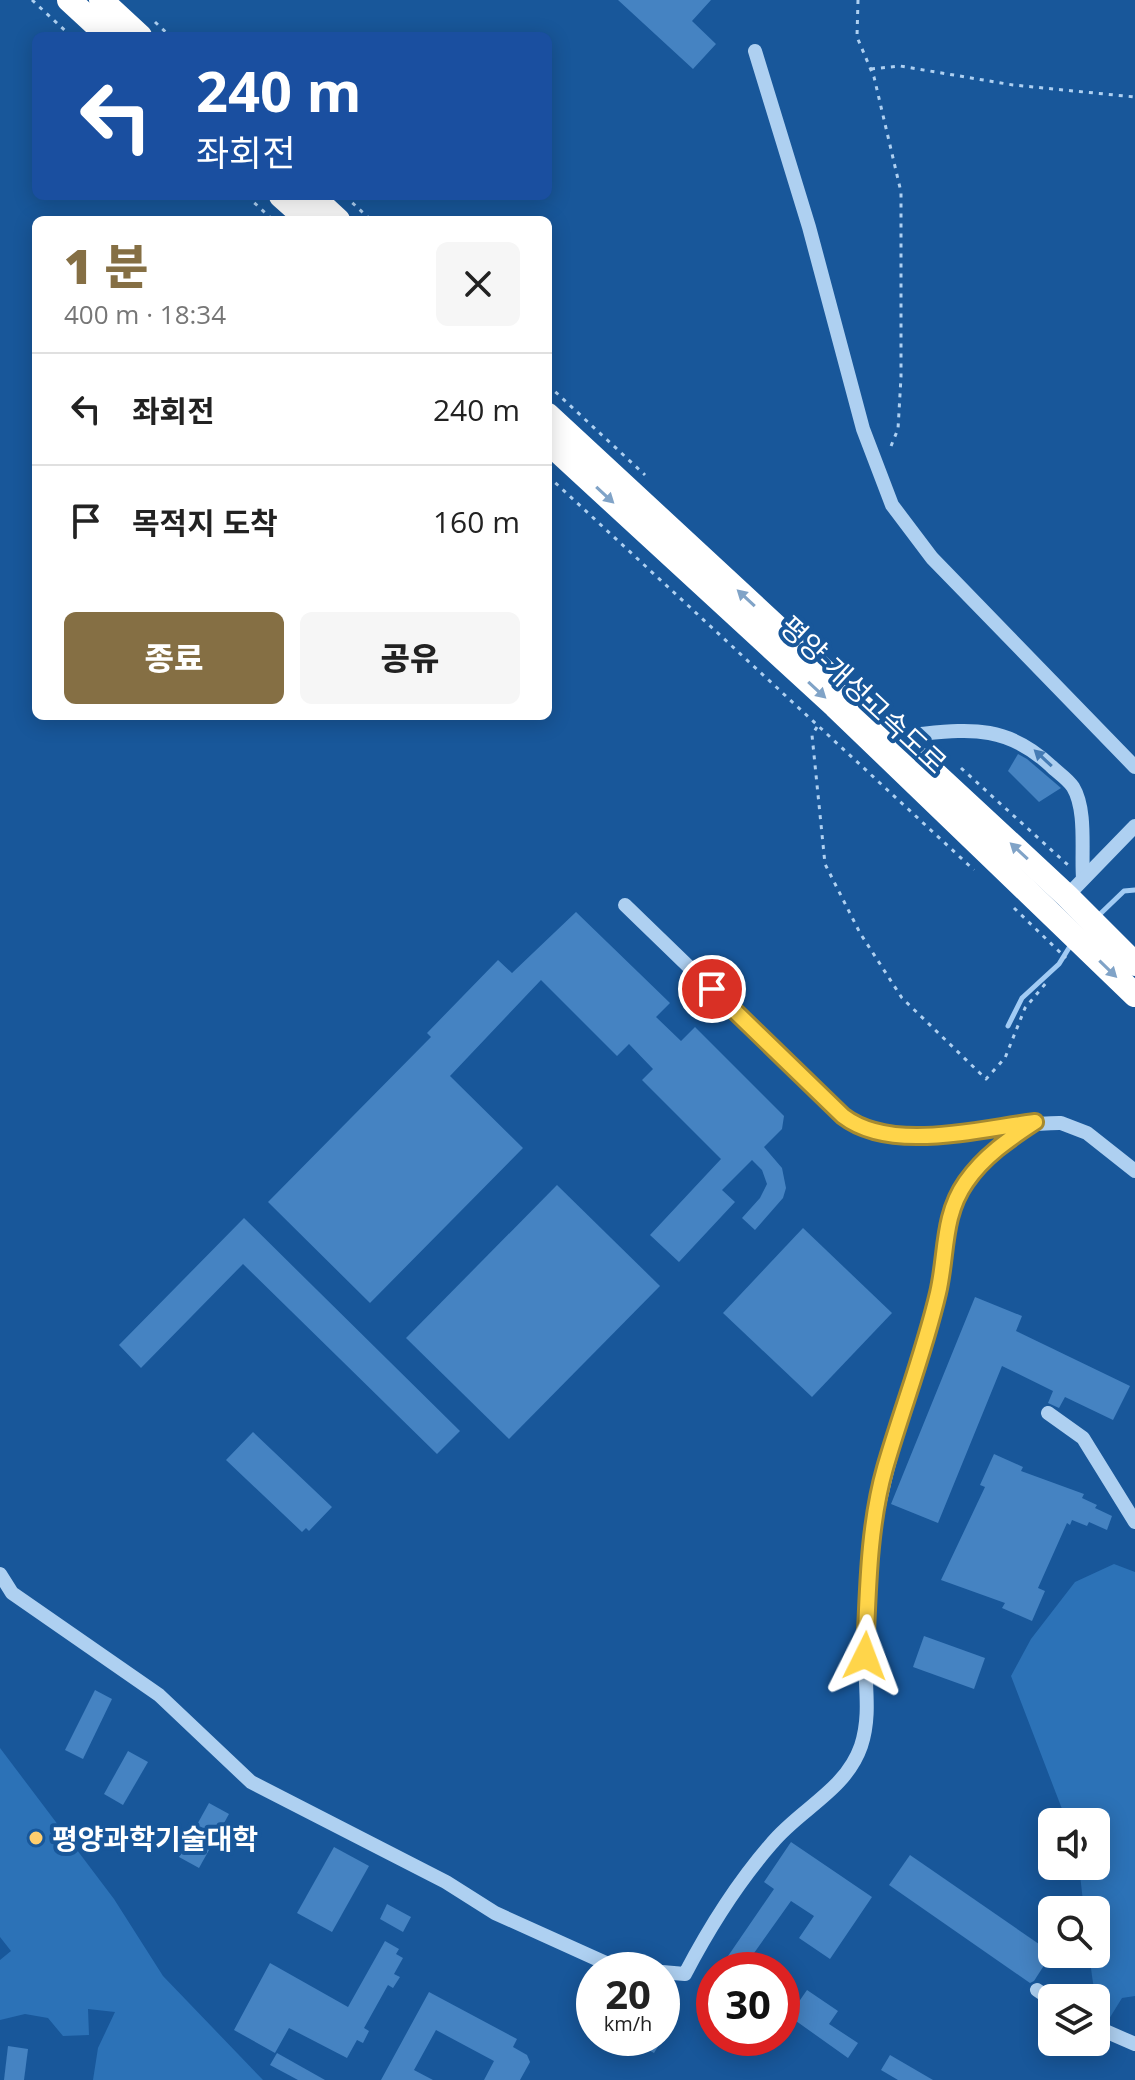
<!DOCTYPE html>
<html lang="ko">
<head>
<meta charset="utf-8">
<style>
	:root { --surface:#fff; --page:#f6f6f6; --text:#222; --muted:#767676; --line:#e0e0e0; --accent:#856f44 }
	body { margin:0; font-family:"Open Sans","Noto Sans KR",sans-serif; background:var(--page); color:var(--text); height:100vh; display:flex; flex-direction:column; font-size:30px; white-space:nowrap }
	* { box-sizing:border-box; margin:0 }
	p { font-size:26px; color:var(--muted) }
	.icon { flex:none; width:44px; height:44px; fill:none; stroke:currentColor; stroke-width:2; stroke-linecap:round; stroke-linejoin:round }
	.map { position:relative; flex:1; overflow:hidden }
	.panel { position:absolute; left:32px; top:216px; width:520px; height:504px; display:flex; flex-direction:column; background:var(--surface); border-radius:12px; box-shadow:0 4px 20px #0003 }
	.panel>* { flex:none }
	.banner { position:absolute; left:32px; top:32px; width:520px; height:168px; border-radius:12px; box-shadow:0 4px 20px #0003; background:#1a4fa0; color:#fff; overflow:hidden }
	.controls { position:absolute; left:1038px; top:1808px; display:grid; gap:16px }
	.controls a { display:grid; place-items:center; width:72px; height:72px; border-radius:12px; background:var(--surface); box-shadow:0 4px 20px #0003; font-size:40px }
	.speed { position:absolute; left:576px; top:1952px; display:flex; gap:16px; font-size:40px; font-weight:700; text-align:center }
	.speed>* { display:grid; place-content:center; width:104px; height:104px; border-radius:50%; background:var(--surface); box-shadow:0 4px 20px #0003; line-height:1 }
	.speed small { font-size:20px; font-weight:400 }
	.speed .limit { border:12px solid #d22; background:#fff; color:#111 }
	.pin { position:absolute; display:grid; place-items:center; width:68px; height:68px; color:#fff; margin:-34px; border:4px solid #fff; border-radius:50%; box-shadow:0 2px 8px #0007 }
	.me { position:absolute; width:88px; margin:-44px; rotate:3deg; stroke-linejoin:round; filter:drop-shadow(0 0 6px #0008) }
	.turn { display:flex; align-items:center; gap:28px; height:168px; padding:0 32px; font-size:36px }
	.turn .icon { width:104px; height:104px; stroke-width:2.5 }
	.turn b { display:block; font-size:56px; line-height:68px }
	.round { display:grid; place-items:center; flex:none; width:84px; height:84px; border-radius:12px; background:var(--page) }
	.head { display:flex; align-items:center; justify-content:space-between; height:136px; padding:0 32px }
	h1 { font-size:48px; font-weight:800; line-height:60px; color:var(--accent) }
	.action { display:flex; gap:16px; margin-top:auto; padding:16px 32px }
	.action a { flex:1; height:92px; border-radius:12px; background:var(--accent); color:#fff; font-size:32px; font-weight:800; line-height:92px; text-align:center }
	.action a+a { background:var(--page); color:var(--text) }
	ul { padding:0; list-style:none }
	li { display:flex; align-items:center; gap:24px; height:112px; padding:0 32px; border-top:2px solid var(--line) }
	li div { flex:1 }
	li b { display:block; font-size:30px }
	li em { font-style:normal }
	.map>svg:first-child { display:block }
	.green { fill:#2c72b7 }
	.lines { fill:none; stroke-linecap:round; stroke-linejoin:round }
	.stream { stroke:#a1cbf4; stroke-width:5 }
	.building { fill:#4583c2 }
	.path { stroke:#aed0f1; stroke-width:3; stroke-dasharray:4 6; stroke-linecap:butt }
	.minor { stroke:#aed0f1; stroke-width:14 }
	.highway { stroke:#fff; stroke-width:24 }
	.oneway { fill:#80a3c7 }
	.oneway2 { fill:#457bb4 }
	.route-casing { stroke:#a68a30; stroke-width:20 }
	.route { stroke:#ffd54a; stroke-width:14 }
	.poi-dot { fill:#ffce6e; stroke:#18579a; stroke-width:3 }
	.labels { text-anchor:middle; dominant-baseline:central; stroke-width:8; stroke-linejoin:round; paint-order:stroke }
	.street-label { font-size:28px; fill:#fff; stroke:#18579a }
	.poi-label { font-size:28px; font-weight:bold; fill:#fff; stroke:#18579a; text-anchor:start }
</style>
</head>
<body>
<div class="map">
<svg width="1135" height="2080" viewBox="0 0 1135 2080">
	<rect width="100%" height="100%" fill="#18579a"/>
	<g class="green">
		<path d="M 1114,1564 L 1135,1572 L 1135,1996 L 1122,1998 L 1109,2019 L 1093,1983 L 1089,1954 L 1096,1954 L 1096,1910 L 1084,1910 L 1079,1866 L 1096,1866 L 1096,1822 L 1067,1822 L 1011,1676 L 1031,1639 L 1075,1582 Z"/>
		<path d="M 0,1748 L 114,1899 L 163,1976 L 263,2080 L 93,2080 L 98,2048 L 115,2012 L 88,2009 L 89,2035 L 63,2036 L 48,2018 L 25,2014 L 0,2020 L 0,1960 L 11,1951 L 0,1937 Z"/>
	</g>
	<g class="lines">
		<g class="stream">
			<path d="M 1098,916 L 1124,891 L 1135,890"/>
			<path d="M 1008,1026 L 1022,998 L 1059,964 L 1072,943"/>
		</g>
	</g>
	<g class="building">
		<path d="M 618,0 L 711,0 L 692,21 L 716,44 L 693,69 Z"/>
		<path d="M 1018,754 L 1027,759 L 1061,788 L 1039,802 L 1008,771 Z"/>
		<path d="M 576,912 L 670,1003 L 656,1017 L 681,1041 L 695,1027 L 784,1116 L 782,1129 L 764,1147 L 782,1168 L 786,1188 L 783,1198 L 755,1230 L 742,1218 L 760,1198 L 767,1184 L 762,1170 L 752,1160 L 722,1190 L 735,1202 L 679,1262 L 650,1235 L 721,1159 L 642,1080 L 653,1069 L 629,1044 L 617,1056 L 541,980 L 450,1076 L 523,1148 L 370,1303 L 268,1202 L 431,1037 L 427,1033 L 498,960 L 512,973 Z"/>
		<path d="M 557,1185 L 660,1286 L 509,1439 L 406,1338 Z"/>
		<path d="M 244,1218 L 460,1431 L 437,1454 L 243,1264 L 141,1368 L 119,1345 Z"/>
		<path d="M 803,1228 L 892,1313 L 812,1397 L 723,1313 Z"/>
		<path d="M 975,1297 L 1022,1316 L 1016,1331 L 1130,1386 L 1113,1420 L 1065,1397 L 1059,1408 L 1048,1403 L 1053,1391 L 1002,1366 L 938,1523 L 891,1504 Z"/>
		<path d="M 253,1432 L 332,1507 L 309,1531 L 306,1528 L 302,1532 L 226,1460 Z"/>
		<path d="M 994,1454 L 1023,1467 L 1021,1471 L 1084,1494 L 1082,1498 L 1097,1505 L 1095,1508 L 1112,1516 L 1107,1530 L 1089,1522 L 1087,1526 L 1072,1520 L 1070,1525 L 1067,1523 L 1038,1588 L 1045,1591 L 1032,1621 L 1002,1608 L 1005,1603 L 941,1580 L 985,1487 L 980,1485 Z"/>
		<path d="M 924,1636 L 985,1658 L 974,1689 L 913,1667 Z"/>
		<path d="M 95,1690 L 112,1699 L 83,1759 L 65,1750 Z"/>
		<path d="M 128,1751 L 148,1762 L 123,1805 L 104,1794 Z"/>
		<path d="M 209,1803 L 229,1814 L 199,1868 L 179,1857 Z"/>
		<path d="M 791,1842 L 872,1897 L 830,1959 L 799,1938 L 814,1916 L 791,1901 L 742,1970 L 726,1959 L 774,1889 L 764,1882 Z"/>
		<path d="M 334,1847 L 369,1866 L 332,1932 L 297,1913 Z"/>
		<path d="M 910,1855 L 1052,1953 L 1034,1981 L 1030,1983 L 889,1885 Z"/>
		<path d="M 387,1904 L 411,1917 L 403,1932 L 380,1919 Z"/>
		<path d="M 385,1941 L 399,1949 L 396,1954 L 403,1958 L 394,1974 L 400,1977 L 393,1988 L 388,1985 L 364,2028 L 369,2031 L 363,2043 L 357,2040 L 347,2058 L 289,2028 L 275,2053 L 234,2030 L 270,1963 L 348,2007 Z"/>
		<path d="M 807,1990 L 838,2011 L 829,2024 L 858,2043 L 848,2058 L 789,2016 Z"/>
		<path d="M 429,1992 L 517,2039 L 513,2047 L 527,2055 L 530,2062 L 520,2080 L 484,2080 L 494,2061 L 436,2030 L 414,2070 L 433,2080 L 381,2080 Z"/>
		<path d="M 627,2038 L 663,2038 L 654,2053 Z"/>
		<path d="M 8,2046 L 28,2049 L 24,2080 L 4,2080 Z"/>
		<path d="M 277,2053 L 325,2080 L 298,2080 L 270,2065 Z"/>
		<path d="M 890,2055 L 933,2080 L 898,2080 L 881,2070 Z"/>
	</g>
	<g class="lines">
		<g class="path">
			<path d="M 32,0 L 71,36"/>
			<path d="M 858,0 L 857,37 L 874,77 L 901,192 L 901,377 L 898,429 L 889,451"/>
			<path d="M 155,22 L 170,36"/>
			<path d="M 871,69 L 900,66 L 1013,85 L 1135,97"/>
			<path d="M 247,196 L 273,220"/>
			<path d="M 345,196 L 371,220"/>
			<path d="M 548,385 L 645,475"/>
			<path d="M 548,476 L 974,870"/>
			<path d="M 817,727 L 812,735 L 825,864 L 860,933 L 902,998 L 986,1079 L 1005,1058 L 1025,1008 L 1046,983"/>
			<path d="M 961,768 L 1068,865"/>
			<path d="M 1014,908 L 1066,958"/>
		</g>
		<g class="minor">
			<path d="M 755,51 L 809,227 L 863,429 L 892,505 L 932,558 L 1135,767"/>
			<path d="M 895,736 C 958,732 1000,718 1051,766 C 1057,772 1068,779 1073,787 C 1087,810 1081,852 1083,878"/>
			<path d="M 1067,896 L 1135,826"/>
			<path d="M 625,905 L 843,1116 C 897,1157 996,1122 1061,1123 L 1087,1133 L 1135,1171"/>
			<path d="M 1048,1413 L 1083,1438 L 1135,1522"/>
			<path d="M 0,1574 L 12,1593 L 159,1695 L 251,1782 L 446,1882 L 495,1913 L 619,1969 L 628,1970"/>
			<path d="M 662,1972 L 685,1974 C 709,1928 738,1882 772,1843 C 800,1809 846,1790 861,1746 C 871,1716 865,1687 865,1656 C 864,1631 866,1604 868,1578 C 876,1483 911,1395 935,1303 C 947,1259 941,1230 964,1186 C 978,1158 1009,1139 1035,1122"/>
			<path d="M 1037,1990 L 1052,2000"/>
			<path d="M 1096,2027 L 1135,2044"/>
		</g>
		<g class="highway">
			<path d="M 69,0 L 108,36"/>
			<path d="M 101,0 L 140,36"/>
			<path d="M 281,196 L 308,220"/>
			<path d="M 312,196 L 338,220"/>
			<path d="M 548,415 L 1067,896 L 1135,964"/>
			<path d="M 548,442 L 835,706 L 1135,995"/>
		</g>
	</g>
	<defs><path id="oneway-solid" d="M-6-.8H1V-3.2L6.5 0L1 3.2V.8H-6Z" transform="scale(2)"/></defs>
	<g class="oneway">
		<use href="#oneway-solid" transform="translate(605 495) rotate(43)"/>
		<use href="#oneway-solid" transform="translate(746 598) rotate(-137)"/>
		<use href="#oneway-solid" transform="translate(817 690) rotate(43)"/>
		<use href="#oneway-solid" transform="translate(1019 851) rotate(-137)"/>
		<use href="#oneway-solid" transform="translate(1108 969) rotate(44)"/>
	</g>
	<use class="oneway2" href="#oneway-solid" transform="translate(1043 758) rotate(-137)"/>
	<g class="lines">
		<defs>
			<path id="route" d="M 712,989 L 843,1116 C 891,1153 978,1129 1035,1122 C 1009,1139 984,1156 966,1182 C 942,1216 947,1255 938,1293 C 924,1353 902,1409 885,1468 C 868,1528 868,1594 865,1656"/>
		</defs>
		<use href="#route" class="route-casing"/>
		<use href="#route" class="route"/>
	</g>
	<circle class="poi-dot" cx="36" cy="1838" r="8"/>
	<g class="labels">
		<g class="street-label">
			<text transform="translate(864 694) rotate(43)">평양-개성고속도로</text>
		</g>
		<g class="poi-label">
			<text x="52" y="1838">평양과학기술대학</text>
		</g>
	</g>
</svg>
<div class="controls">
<a><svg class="icon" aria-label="sound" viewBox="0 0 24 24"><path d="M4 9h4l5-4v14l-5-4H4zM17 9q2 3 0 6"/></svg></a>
<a><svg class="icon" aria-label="search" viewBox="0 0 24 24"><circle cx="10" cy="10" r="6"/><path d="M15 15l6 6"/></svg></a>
<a><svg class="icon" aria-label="layers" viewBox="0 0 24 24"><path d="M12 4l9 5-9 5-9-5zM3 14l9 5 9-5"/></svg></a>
</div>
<div class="speed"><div>20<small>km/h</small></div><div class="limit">30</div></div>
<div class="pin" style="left:712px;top:989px;background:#d93025"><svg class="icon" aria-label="arrive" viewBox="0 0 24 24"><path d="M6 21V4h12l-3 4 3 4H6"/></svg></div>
<svg class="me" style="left:865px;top:1656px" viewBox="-20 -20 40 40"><path d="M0-17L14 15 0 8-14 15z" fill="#ffd54a" stroke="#fff" stroke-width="4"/></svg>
<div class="banner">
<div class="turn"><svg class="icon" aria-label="left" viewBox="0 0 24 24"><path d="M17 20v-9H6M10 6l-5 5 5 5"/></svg><div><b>240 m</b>좌회전</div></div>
</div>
<section class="panel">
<div class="head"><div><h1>1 분</h1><p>400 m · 18:34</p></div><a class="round"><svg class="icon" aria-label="close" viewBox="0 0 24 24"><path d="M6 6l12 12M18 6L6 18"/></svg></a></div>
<ul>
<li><svg class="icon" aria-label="left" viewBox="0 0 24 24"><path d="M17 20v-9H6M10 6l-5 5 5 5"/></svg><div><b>좌회전</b></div><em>240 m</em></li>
<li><svg class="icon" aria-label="arrive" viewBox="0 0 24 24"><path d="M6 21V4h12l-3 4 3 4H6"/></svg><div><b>목적지 도착</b></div><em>160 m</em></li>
</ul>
<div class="action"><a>종료</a><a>공유</a></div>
</section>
</div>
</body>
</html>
